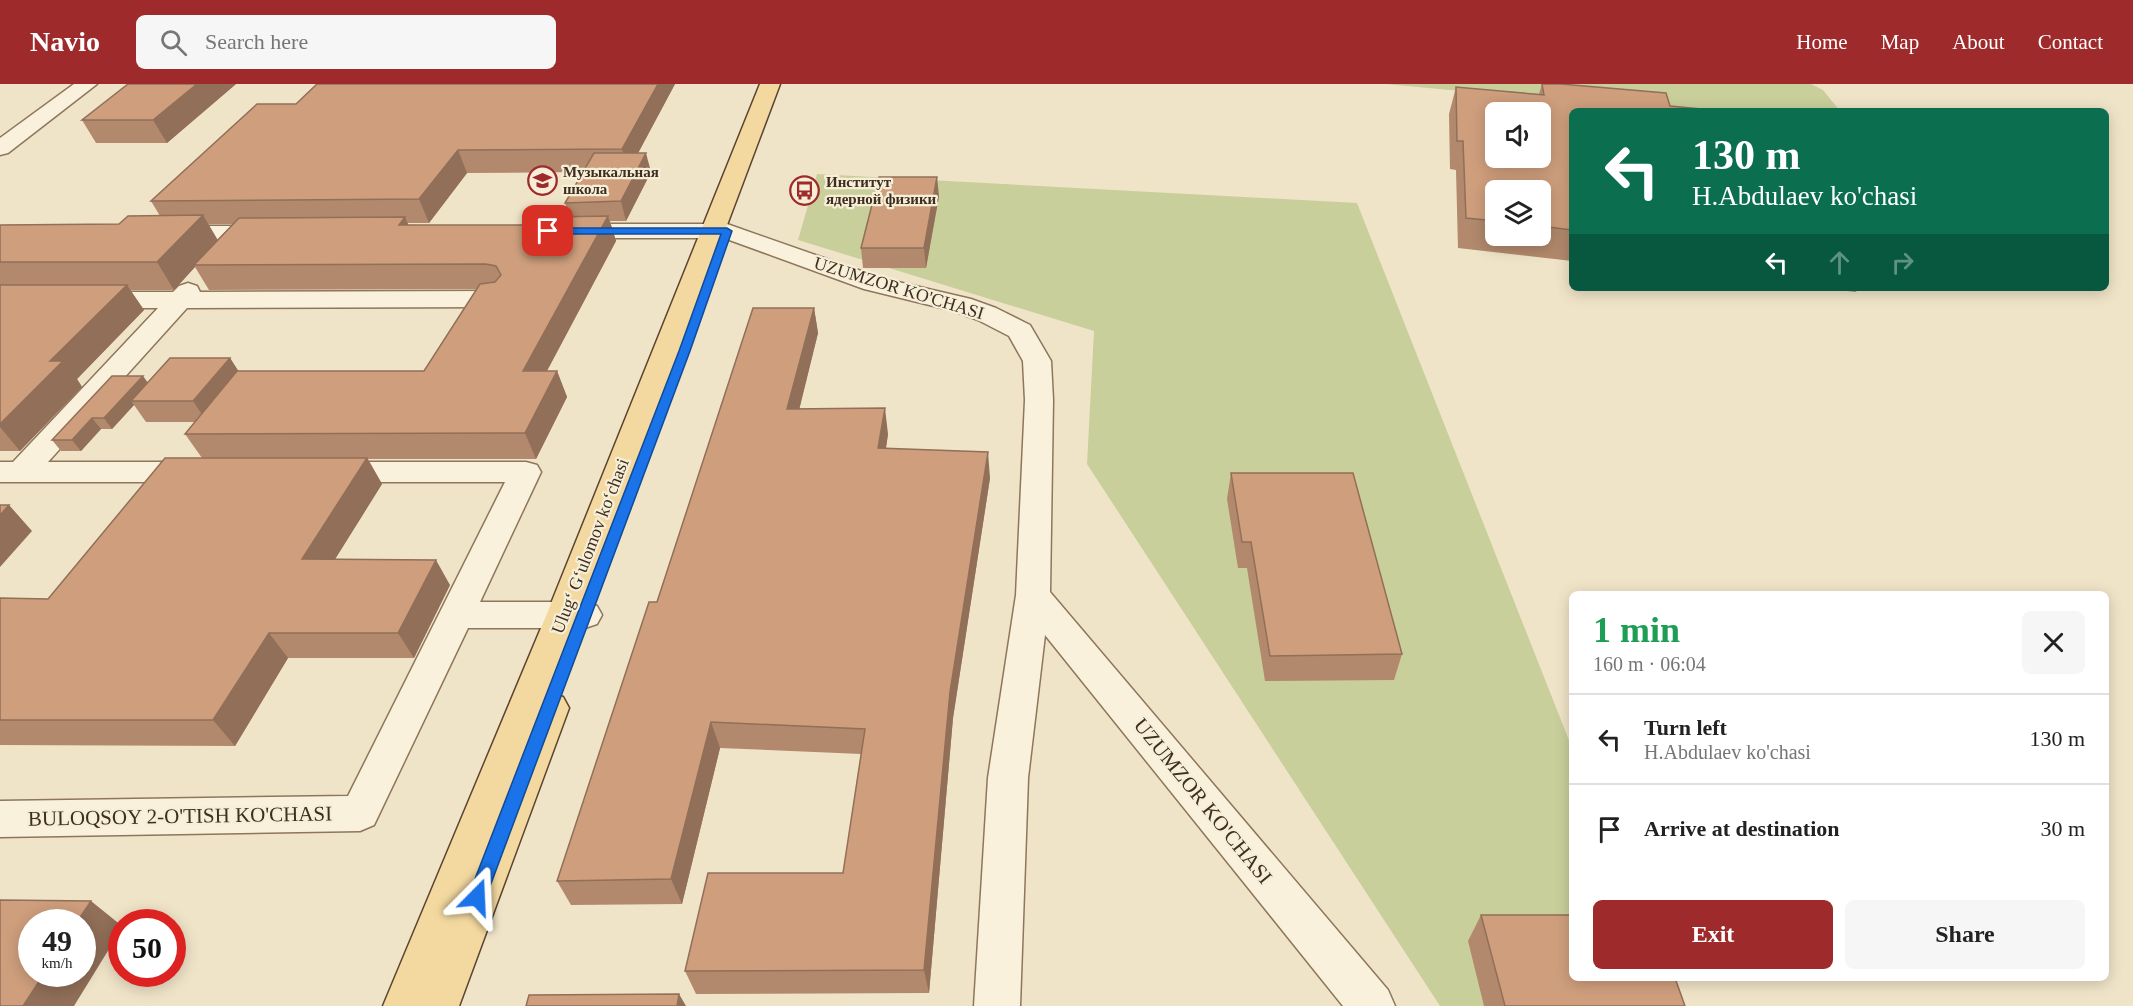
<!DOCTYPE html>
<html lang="en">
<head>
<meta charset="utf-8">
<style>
	:root { --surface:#fff; --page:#f6f6f6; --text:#222; --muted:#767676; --line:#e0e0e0; --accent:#9e2a2b }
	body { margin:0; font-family:Georgia,serif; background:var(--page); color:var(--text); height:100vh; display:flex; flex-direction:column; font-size:22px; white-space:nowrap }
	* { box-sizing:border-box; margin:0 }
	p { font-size:20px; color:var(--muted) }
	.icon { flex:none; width:33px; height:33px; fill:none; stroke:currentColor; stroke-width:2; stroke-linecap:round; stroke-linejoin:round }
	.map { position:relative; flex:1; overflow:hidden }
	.details { position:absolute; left:1569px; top:507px; width:540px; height:390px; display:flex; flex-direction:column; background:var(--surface); border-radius:9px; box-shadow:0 3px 15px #0003 }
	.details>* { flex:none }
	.top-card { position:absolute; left:1569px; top:24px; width:540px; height:183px; border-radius:9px; box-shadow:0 3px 15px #0003; background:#0b6e4f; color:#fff; overflow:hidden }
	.tools { position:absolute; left:1485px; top:18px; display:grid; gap:12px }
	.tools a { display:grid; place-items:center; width:66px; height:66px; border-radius:9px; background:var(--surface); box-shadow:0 3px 15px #0003; font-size:30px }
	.speed { position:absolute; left:18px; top:825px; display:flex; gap:12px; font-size:30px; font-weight:700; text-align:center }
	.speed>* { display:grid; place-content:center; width:78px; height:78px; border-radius:50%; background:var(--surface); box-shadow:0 3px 15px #0003; line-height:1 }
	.speed small { font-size:15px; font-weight:400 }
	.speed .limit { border:9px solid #d22; background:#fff; color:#111 }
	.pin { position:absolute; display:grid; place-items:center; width:51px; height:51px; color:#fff; margin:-26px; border-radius:12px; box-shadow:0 3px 9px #0006 }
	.me { position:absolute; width:66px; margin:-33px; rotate:21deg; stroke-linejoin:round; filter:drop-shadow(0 0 4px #0008) }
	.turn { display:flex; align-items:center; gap:21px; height:126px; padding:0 24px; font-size:27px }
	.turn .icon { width:78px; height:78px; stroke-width:2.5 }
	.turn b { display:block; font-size:42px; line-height:51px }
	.lanes { display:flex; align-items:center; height:57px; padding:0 24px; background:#0003; justify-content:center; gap:30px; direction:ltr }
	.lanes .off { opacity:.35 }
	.round { display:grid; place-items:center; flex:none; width:63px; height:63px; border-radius:9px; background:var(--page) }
	.overview { display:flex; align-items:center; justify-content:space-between; height:102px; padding:0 24px }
	h1 { font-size:36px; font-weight:800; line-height:45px; color:#1e9e55 }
	.cta { display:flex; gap:12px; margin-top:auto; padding:12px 24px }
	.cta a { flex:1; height:69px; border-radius:9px; background:var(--accent); color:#fff; font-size:24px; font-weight:800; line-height:69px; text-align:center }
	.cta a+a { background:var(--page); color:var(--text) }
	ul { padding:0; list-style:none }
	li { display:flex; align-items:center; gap:18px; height:90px; padding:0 24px; border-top:2px solid var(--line) }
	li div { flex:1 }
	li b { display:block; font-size:22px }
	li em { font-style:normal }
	header { display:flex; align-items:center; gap:36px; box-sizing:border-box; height:84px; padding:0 30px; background:var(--accent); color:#fff }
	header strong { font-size:28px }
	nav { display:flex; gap:33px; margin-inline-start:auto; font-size:21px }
	.search { width:420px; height:54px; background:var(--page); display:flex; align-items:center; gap:15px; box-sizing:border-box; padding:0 21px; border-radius:9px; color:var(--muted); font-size:22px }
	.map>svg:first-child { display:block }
	.green { fill:#c9cf9b }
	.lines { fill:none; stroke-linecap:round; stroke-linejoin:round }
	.minor-casing { stroke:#8d765c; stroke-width:3 }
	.major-casing { stroke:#5b4430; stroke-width:3 }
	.minor { fill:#faf1dc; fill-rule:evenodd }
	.major { fill:#f3d9a0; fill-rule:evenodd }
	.wall { fill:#b2896c; fill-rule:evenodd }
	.shaded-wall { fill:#916f58 }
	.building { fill:#cf9f7d; stroke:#916f58; stroke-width:1.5; fill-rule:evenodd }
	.route { fill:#1a73e8; stroke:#114b97; stroke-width:1.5 }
	.labels { text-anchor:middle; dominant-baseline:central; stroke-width:4.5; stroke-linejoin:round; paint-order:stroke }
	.far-poi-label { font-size:15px; font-weight:bold; fill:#3d2e20; stroke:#f7eed8; text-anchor:start }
	.street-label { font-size:18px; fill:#3d2e20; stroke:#f7eed8 }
	.near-street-label { font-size:21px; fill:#3d2e20; stroke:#f7eed8 }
</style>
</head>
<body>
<header>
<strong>Navio</strong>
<div class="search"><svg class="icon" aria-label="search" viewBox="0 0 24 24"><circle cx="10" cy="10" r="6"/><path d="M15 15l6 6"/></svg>Search here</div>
<nav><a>Home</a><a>Map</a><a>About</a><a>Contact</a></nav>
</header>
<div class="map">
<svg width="2133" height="922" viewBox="0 0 2133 922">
	<rect width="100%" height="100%" fill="#f0e4c8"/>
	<g class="green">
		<path d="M 1386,0 L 1811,0 L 1823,6 L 1840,27 L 1672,27 Z"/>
		<path d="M 817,90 L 1357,119 L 1572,664 L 1572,894 L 1674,922 L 1440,922 L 1087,380 L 1094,247 L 798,156 Z"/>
	</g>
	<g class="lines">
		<defs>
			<g id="minor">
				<path d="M 74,0 L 97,0 L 8,69 L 0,71 L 0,54 Z"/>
				<path d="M 569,140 L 727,140 L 881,194 L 971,215 L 996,224 L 1030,241 L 1051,277 L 1053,316 L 1050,508 L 1388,906 L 1395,922 L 1343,922 L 1045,551 L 1028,694 L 1020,922 L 974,922 L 988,694 L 1016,511 L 1025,316 L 1023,277 L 1009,252 L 978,236 L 954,227 L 864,205 L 724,154 L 569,154 L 560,152 L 557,147 L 560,142 Z"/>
				<path d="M 170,142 L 268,142 L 277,144 L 280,149 L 277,154 L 268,156 L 170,156 L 161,154 L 158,149 L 161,144 Z"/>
				<path d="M 188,199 L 197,202 L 200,208 L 496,207 L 505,209 L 509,215 L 505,221 L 496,223 L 187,224 L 48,378 L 199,378 L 210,381 L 214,388 L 210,395 L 199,398 L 0,398 L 0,378 L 13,378 L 158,224 L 93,224 L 84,222 L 80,216 L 84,210 L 93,208 L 173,208 L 179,202 Z"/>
				<path d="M 329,378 L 526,378 L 537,381 L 541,388 L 480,518 L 585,518 L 597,522 L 602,531 L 597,540 L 585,544 L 468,544 L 374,741 L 360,747 L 0,753 L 0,717 L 348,712 L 505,398 L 329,398 L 318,395 L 314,388 L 318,381 Z"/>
			</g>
			<path id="major" d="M 760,0 L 780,0 L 551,609 L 563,613 L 569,624 L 459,922 L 383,922 L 546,532 Z"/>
		</defs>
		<use href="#minor" class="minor-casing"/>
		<use href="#major" class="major-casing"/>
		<use href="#minor" class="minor"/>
		<use href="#major" class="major"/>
	</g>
	<g class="wall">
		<path d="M 128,0 L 236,0 L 167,59 L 96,59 L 82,36 Z"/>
		<path d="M 317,0 L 675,0 L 638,69 L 651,88 L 626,137 L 610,137 L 616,157 L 547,287 L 557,287 L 567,313 L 536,375 L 368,375 L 382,400 L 335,475 L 450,501 L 414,574 L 288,574 L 235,662 L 0,661 L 0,514 L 48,515 L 202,374 L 185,350 L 195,338 L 146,338 L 134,321 L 112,345 L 101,345 L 81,367 L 61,367 L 52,356 L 148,298 L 230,274 L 238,287 L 424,287 L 477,205 L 209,206 L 195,183 L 174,206 L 130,206 L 144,226 L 77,295 L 82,303 L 20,367 L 0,367 L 0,141 L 119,140 L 160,132 L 151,117 L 296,20 ZM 583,88 L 565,119 L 569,132 L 548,141 L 408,141 L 407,139 L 429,139 L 467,89 ZM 208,140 L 233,140 L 217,156 Z"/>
		<path d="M 1542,0 L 1561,0 L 1572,27 L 1572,177 L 1458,164 L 1456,86 L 1450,85 L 1449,30 L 1456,3 L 1539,10 ZM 1496,106 L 1540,106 L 1540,152 L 1496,152 Z"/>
		<path d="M 939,112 L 926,184 L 863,184 L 861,164 Z"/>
		<path d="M 1819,204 L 1858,204 L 1856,208 Z"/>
		<path d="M 814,224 L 818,249 L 799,325 L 888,350 L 886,364 L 990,394 L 953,634 L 929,909 L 696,910 L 685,887 L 843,789 L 861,670 L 720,664 L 682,820 L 571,821 L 557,797 L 657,518 Z"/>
		<path d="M 1231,389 L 1402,570 L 1394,596 L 1265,597 L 1247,484 L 1238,484 L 1227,415 Z"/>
		<path d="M 1481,831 L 1685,922 L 1484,922 L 1468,857 Z"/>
	</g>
	<g class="shaded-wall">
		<path d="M 197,0 L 236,0 L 167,59 L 153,36 Z"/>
		<path d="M 658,0 L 675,0 L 628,88 L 622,65 Z"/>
		<path d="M 458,66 L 467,89 L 429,139 L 419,115 Z"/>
		<path d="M 646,69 L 651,88 L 626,137 L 621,117 Z"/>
		<path d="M 937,93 L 939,112 L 926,184 L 924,164 Z"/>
		<path d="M 203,131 L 219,158 L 194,181 L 195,183 L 174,206 L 157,178 Z"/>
		<path d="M 608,132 L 616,157 L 533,313 L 523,287 Z"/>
		<path d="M 405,133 L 416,158 L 399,141 Z"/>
		<path d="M 127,201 L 144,226 L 77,295 L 82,303 L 20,367 L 0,343 L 0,340 L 50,277 Z"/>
		<path d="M 814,224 L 818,249 L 793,351 L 787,325 Z"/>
		<path d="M 230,274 L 243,294 L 207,338 L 193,317 Z"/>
		<path d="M 557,287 L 567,313 L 536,375 L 525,349 Z"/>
		<path d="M 143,292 L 151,303 L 131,317 L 134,321 L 112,345 L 104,334 Z"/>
		<path d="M 885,324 L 888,350 L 882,390 L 878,364 Z"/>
		<path d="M 92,334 L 101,345 L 81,367 L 72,356 Z"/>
		<path d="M 988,368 L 990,394 L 953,634 L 929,909 L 924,886 L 950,608 Z"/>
		<path d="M 367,374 L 382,400 L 319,501 L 302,475 Z"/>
		<path d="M 9,421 L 32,447 L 0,483 L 0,431 Z"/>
		<path d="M 436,476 L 450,501 L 414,574 L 398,549 Z"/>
		<path d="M 269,549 L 288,574 L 235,662 L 213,636 Z"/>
		<path d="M 711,638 L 720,664 L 682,820 L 671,795 Z"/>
		<path d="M 91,817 L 122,842 L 122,844 L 74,922 L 23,922 L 44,890 L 82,890 L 82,838 L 77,838 Z"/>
		<path d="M 679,910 L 686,922 L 677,922 Z"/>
	</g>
	<g class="building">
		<path d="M 128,0 L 197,0 L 153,36 L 82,36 Z"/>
		<path d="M 317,0 L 658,0 L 622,65 L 458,66 L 419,115 L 151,117 L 257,20 L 296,20 Z"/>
		<path d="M 1542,0 L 1561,0 L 1666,9 L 1670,22 L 1722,27 L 1572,27 L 1572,146 L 1540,142 L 1540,106 L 1496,106 L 1496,137 L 1466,134 L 1463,57 L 1457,57 L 1456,3 L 1544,11 ZM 1496,28 L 1540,28 L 1540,74 L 1496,74 Z"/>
		<path d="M 594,69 L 646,69 L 621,117 L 565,119 Z"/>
		<path d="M 879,93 L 937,93 L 924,164 L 861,164 Z"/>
		<path d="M 203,131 L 157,178 L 0,178 L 0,141 L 119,140 L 128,132 Z"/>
		<path d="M 608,132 L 523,287 L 557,287 L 525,349 L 185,350 L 237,287 L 424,287 L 480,200 L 495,198 L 501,191 L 496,182 L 486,180 L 194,181 L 239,134 L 405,133 L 399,141 L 548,141 L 553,133 Z"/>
		<path d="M 0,201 L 127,201 L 50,277 L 63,277 L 0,340 Z"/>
		<path d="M 753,224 L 814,224 L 787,325 L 885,324 L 878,364 L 988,368 L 950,608 L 924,886 L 685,887 L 708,789 L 843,789 L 865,645 L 711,638 L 671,795 L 557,797 L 649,518 L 657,518 Z"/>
		<path d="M 170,274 L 230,274 L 193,317 L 131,317 Z"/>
		<path d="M 112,292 L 143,292 L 104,334 L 92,334 L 72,356 L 52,356 Z"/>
		<path d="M 165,374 L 367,374 L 302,475 L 436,476 L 398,549 L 269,549 L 213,636 L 0,636 L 0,514 L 48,515 Z"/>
		<path d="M 1231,389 L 1353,389 L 1402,570 L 1270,572 L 1251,458 L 1242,458 Z"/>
		<path d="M 0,421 L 9,421 L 0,431 Z"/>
		<path d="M 0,816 L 91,817 L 77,838 L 32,838 L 32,890 L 44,890 L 23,922 L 0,922 Z"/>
		<path d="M 1481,831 L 1572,831 L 1572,894 L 1675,894 L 1685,922 L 1505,922 Z"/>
		<path d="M 679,910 L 677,922 L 526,922 L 529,911 Z"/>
	</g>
	<path class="route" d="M 548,144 L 727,144 L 732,147 L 690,267 L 486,813 L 484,819 L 477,822 L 471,819 L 468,813 L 679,267 L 721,150 L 544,150 L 544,145 Z"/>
	<defs>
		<symbol id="school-ring" viewBox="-11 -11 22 22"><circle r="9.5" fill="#f7eed8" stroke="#9e2a2b" stroke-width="1.5"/><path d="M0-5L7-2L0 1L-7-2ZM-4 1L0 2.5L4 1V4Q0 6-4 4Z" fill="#9e2a2b"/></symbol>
		<symbol id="bus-ring" viewBox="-11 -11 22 22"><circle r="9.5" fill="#f7eed8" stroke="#9e2a2b" stroke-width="1.5"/><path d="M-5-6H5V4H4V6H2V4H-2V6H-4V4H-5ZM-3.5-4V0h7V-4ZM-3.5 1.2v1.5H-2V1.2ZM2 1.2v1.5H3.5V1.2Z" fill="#9e2a2b"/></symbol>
	</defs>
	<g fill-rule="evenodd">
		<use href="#school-ring" x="526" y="80" width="33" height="33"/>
		<use href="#bus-ring" x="788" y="90" width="33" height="33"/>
	</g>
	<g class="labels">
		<g class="far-poi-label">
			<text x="563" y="88">Музыкальная<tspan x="563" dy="17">школа</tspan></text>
			<text x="826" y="98">Институт<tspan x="826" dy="17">ядерной физики</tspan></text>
		</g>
		<g class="street-label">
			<text transform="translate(899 204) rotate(17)">UZUMZOR KO'CHASI</text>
			<text transform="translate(590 462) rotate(-69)">Ulugʻ Gʻulomov koʻchasi</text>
		</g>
		<g class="near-street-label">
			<text transform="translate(1203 717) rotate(51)">UZUMZOR KO'CHASI</text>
			<text transform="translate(180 732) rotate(-1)">BULOQSOY 2-O'TISH KO'CHASI</text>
		</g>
	</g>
</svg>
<div class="tools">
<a><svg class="icon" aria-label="sound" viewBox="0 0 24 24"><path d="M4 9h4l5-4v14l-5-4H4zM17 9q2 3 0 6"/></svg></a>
<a><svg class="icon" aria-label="layers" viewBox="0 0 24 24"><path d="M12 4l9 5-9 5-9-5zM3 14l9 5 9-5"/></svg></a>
</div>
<div class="speed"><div>49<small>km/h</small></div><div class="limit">50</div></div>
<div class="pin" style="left:548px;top:147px;background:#d93025"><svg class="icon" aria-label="arrive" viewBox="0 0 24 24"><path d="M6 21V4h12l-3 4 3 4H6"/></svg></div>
<svg class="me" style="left:477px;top:813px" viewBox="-20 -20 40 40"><path d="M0-17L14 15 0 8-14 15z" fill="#1a73e8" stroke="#fff" stroke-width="4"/></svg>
<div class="top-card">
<div class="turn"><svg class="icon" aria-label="left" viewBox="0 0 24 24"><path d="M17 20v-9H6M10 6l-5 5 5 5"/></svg><div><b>130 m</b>H.Abdulaev ko'chasi</div></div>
<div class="lanes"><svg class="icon" aria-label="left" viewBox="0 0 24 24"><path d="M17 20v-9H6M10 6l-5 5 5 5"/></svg><svg class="icon off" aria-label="ahead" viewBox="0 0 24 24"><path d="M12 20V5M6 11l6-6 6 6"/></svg><svg class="icon off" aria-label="right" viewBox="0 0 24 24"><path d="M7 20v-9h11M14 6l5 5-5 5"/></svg></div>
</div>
<section class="details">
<div class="overview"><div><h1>1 min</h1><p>160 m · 06:04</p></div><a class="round"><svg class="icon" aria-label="close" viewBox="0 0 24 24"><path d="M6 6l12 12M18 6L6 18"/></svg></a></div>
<ul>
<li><svg class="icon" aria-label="left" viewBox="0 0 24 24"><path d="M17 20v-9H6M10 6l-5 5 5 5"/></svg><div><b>Turn left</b><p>H.Abdulaev ko'chasi</p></div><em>130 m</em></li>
<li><svg class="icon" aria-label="arrive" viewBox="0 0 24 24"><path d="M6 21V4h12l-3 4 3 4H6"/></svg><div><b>Arrive at destination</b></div><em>30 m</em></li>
</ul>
<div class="cta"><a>Exit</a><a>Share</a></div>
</section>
</div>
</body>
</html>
